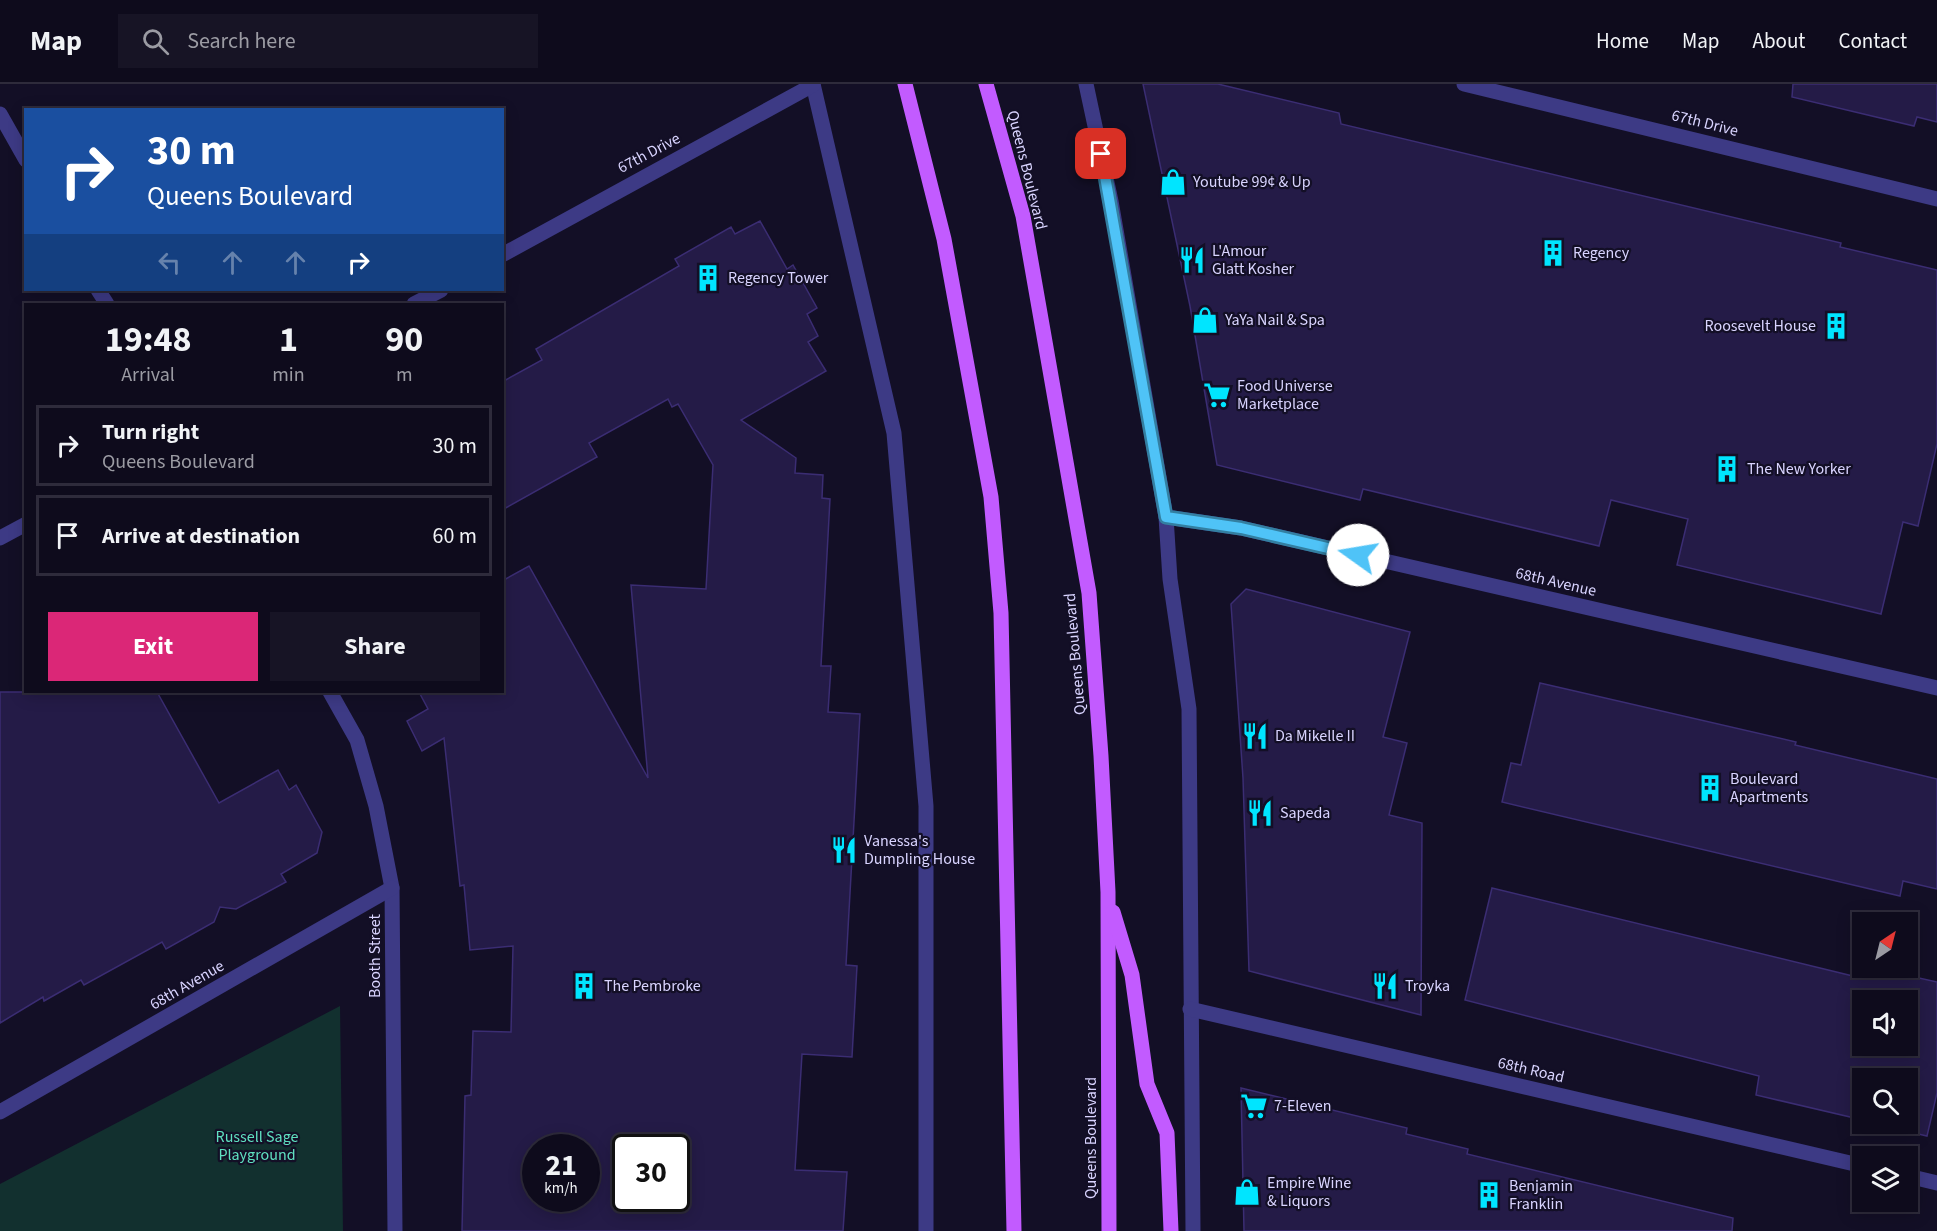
<!DOCTYPE html>
<html lang="en">
<head>
<meta charset="utf-8">
<style>
	:root { --surface:#0e0b1c; --page:#171425; --text:#f1f3f6; --muted:#9b9ba3; --line:#2e2b3b; --accent:#db2777 }
	body { margin:0; font-family:"Source Sans 3",sans-serif; background:var(--page); color:var(--text); height:100vh; display:flex; flex-direction:column; font-size:22px; white-space:nowrap }
	* { box-sizing:border-box; margin:0 }
	p { font-size:20px; color:var(--muted) }
	.icon { flex:none; width:33px; height:33px; fill:none; stroke:currentColor; stroke-width:2; stroke-linecap:round; stroke-linejoin:round }
	.map { position:relative; flex:1; overflow:hidden }
	.sheet { position:absolute; left:24px; top:219px; width:480px; height:390px; display:flex; flex-direction:column; background:var(--surface); border-radius:0px; box-shadow:0 3px 15px #0003,0 0 0 2px var(--line) }
	.sheet>* { flex:none }
	.banner { position:absolute; left:24px; top:24px; width:480px; height:183px; border-radius:0px; box-shadow:0 3px 15px #0003,0 0 0 2px var(--line); background:#1a4fa0; color:#fff; overflow:hidden }
	.needle { width:39px; rotate:35deg }
	.tools { position:absolute; left:1852px; top:828px; display:grid; gap:12px }
	.tools a { display:grid; place-items:center; width:66px; height:66px; border-radius:0px; background:var(--surface); box-shadow:0 3px 15px #0003,0 0 0 2px var(--line); font-size:30px }
	.speed { position:absolute; left:522px; top:1050px; display:flex; gap:12px; font-size:30px; font-weight:700; text-align:center }
	.speed>* { display:grid; place-content:center; width:78px; height:78px; border-radius:50%; background:var(--surface); box-shadow:0 3px 15px #0003,0 0 0 2px var(--line); line-height:1 }
	.speed small { font-size:15px; font-weight:400 }
	.speed .limit { border:3px solid #111; border-radius:9px; background:#fff; color:#111 }
	.pin { position:absolute; display:grid; place-items:center; width:51px; height:51px; color:#fff; margin:-26px; border-radius:12px; box-shadow:0 3px 9px #0006 }
	.me { position:absolute; width:66px; margin:-33px; rotate:283deg; stroke-linejoin:round; filter:drop-shadow(0 0 4px #0008) }
	.turn { display:flex; align-items:center; gap:21px; height:126px; padding:0 24px; font-size:27px }
	.turn .icon { width:78px; height:78px; stroke-width:2.5 }
	.turn b { display:block; font-size:42px; line-height:51px }
	.lanes { display:flex; align-items:center; height:57px; padding:0 24px; background:#0003; justify-content:center; gap:30px; direction:ltr }
	.lanes .off { opacity:.35 }
	.eta { display:flex; justify-content:space-evenly; align-items:center; height:102px; text-align:center }
	.eta b { font-size:36px; font-weight:700; line-height:42px }
	.action { display:flex; gap:12px; margin-top:auto; padding:12px 24px }
	.action a { flex:1; height:69px; border-radius:0px; background:var(--accent); color:#fff; font-size:24px; font-weight:700; line-height:69px; text-align:center }
	.action a+a { background:var(--page); color:var(--text) }
	ul { padding:0; list-style:none }
	li { display:flex; align-items:center; gap:18px; height:81px; margin:0 12px 9px; padding:0 12px; border:3px solid var(--line); border-radius:0px }
	li div { flex:1 }
	li b { display:block; font-size:22px }
	li em { font-style:normal }
	header { display:flex; align-items:center; gap:36px; box-sizing:border-box; height:84px; padding:0 30px; background:var(--surface); border-bottom:2px solid var(--line) }
	header strong { font-size:28px }
	nav { display:flex; gap:33px; margin-inline-start:auto; font-size:21px }
	.search { width:420px; height:54px; background:var(--page); display:flex; align-items:center; gap:15px; box-sizing:border-box; padding:0 21px; border-radius:0px; color:var(--muted); font-size:22px }
	.map>svg:first-child { display:block }
	.green { fill:#12302f }
	.building { fill:#241b47; stroke:#3b2d73; stroke-width:1.5; fill-rule:evenodd }
	.lines { fill:none; stroke-linecap:round; stroke-linejoin:round }
	.minor { stroke:#3d3a85; stroke-width:15 }
	.major { stroke:#c25bff; stroke-width:15 }
	.route-casing { stroke:#337fa1; stroke-width:15 }
	.route { stroke:#4fc3f7; stroke-width:10 }
	.labels { text-anchor:middle; dominant-baseline:central; stroke-width:4.5; stroke-linejoin:round; paint-order:stroke }
	.street-label { font-size:16px; fill:#d9d4ff; stroke:#130f26 }
	.poi-label { font-size:16px; fill:#d9d4ff; stroke:#130f26; text-anchor:start }
	.park-label { font-size:16px; fill:#5fe0c0; stroke:#130f26 }
</style>
</head>
<body>
<header>
<strong>Map</strong>
<div class="search"><svg class="icon" aria-label="search" viewBox="0 0 24 24"><circle cx="10" cy="10" r="6"/><path d="M15 15l6 6"/></svg>Search here</div>
<nav><a>Home</a><a>Map</a><a>About</a><a>Contact</a></nav>
</header>
<div class="map">
<svg width="1937" height="1147" viewBox="0 0 1937 1147">
	<rect width="100%" height="100%" fill="#130f26"/>
	<path class="green" d="M 340,922 L 343,1147 L 0,1147 L 0,1100 Z"/>
	<g class="building">
		<path d="M 1143,0 L 1218,0 L 1339,29 L 1341,40 L 1841,159 L 1840,163 L 1937,186 L 1937,360 L 1918,442 L 1903,438 L 1881,530 L 1677,481 L 1688,435 L 1611,416 L 1599,462 L 1363,405 L 1360,416 L 1217,381 L 1190,222 Z"/>
		<path d="M 1793,0 L 1937,0 L 1937,38 L 1917,33 L 1914,42 L 1792,13 Z"/>
		<path d="M 760,137 L 787,185 L 793,181 L 817,224 L 807,230 L 818,252 L 808,258 L 826,287 L 741,336 L 796,374 L 795,389 L 823,391 L 822,414 L 830,415 L 821,582 L 831,582 L 828,628 L 860,630 L 846,881 L 857,882 L 852,973 L 802,970 L 795,1086 L 847,1088 L 843,1147 L 462,1147 L 465,1012 L 471,1011 L 473,947 L 511,948 L 513,862 L 470,866 L 464,801 L 460,802 L 444,654 L 422,667 L 407,637 L 428,625 L 419,608 L 502,608 L 502,497 L 529,482 L 648,694 L 631,501 L 706,505 L 713,381 L 678,320 L 672,323 L 668,315 L 589,359 L 597,373 L 502,426 L 502,298 L 542,276 L 536,265 L 679,182 L 675,175 L 731,143 L 735,150 ZM 536,1064 L 586,1064 L 586,1114 L 536,1114 ZM 626,1064 L 676,1064 L 676,1114 L 626,1114 Z"/>
		<path d="M 1246,505 L 1410,548 L 1383,653 L 1407,659 L 1389,731 L 1422,739 L 1421,931 L 1249,887 L 1243,694 L 1231,520 Z"/>
		<path d="M 1540,599 L 1796,658 L 1795,661 L 1937,695 L 1937,805 L 1903,797 L 1900,812 L 1502,718 L 1511,679 L 1521,681 Z"/>
		<path d="M 0,608 L 157,608 L 219,719 L 278,686 L 289,706 L 296,701 L 322,748 L 317,769 L 281,790 L 286,798 L 236,825 L 220,823 L 214,838 L 166,865 L 162,858 L 84,901 L 81,896 L 44,917 L 43,913 L 0,939 Z"/>
		<path d="M 1492,804 L 1857,893 L 1860,880 L 1863,884 L 1874,884 L 1937,898 L 1937,1009 L 1927,1052 L 1876,1040 L 1908,1040 L 1908,994 L 1863,994 L 1863,1036 L 1756,1011 L 1759,992 L 1465,916 ZM 1863,916 L 1908,916 L 1908,962 L 1863,962 Z"/>
		<path d="M 1241,1004 L 1407,1044 L 1406,1050 L 1468,1065 L 1467,1070 L 1733,1134 L 1732,1147 L 1244,1147 Z"/>
	</g>
	<g class="lines">
		<g class="minor">
			<path d="M 813,0 L 894,349 L 926,722 L 926,1147"/>
			<path d="M 1086,0 L 1111,117 L 1166,433 L 1170,495 L 1189,625 L 1193,1147"/>
			<path d="M 1464,0 L 1937,115"/>
			<path d="M 0,30 L 26,76"/>
			<path d="M 502,171 L 813,1"/>
			<path d="M 98,206 L 107,220"/>
			<path d="M 414,220 L 441,206"/>
			<path d="M 1166,433 L 1241,444 L 1937,604"/>
			<path d="M 0,454 L 26,440"/>
			<path d="M 330,608 L 357,656 L 376,722 L 392,804 L 395,1147"/>
			<path d="M 1190,925 L 1863,1082"/>
			<path d="M 0,1028 L 392,804"/>
			<path d="M 1908,1092 L 1937,1099"/>
		</g>
		<g class="major">
			<path d="M 905,0 L 944,155 L 991,413 L 1001,529 L 1014,1147"/>
			<path d="M 986,0 L 1023,132 L 1089,509 L 1101,672 L 1108,808 L 1109,1147"/>
			<path d="M 1113,828 L 1132,891 L 1147,1000 L 1167,1049 L 1171,1147"/>
		</g>
	</g>
	<g class="lines">
		<defs>
			<path id="route" d="M 1101,70 L 1166,433 L 1241,444 L 1358,471"/>
		</defs>
		<use href="#route" class="route-casing"/>
		<use href="#route" class="route"/>
	</g>
	<defs>
		<symbol id="shop-bare" viewBox="-9 -9 18 18"><path d="M-5-2.5h2.3a2.7 3.5 0 0 1 5.4 0H5L5.5 6h-11ZM-1.5-2.5h3a1.5 2.3 0 0 0-3 0Z" fill="#00e5ff" stroke="#130f26" stroke-width="2.5" paint-order="stroke"/></symbol>
		<symbol id="building-bare" viewBox="-9 -9 18 18"><path d="M-4-6H4V6H1V3H-1V6H-4ZM-2.5-4.3h1.7v1.8h-1.7ZM.8-4.3h1.7v1.8H.8ZM-2.5-1h1.7V.8h-1.7ZM.8-1h1.7V.8H.8Z" fill="#00e5ff" stroke="#130f26" stroke-width="2.5" paint-order="stroke"/></symbol>
		<symbol id="restaurant-bare" viewBox="-9 -9 18 18"><path d="M-5-6h1v4h1v-4h1v4h1v-4h1v5L-1.5 .5V6h-2V.5L-5-1ZM5-6V6H3V1.5H1.5Q1.5-4 5-6Z" fill="#00e5ff" stroke="#130f26" stroke-width="2.5" paint-order="stroke"/></symbol>
		<symbol id="supermarket-bare" viewBox="-9 -9 18 18"><path d="M-6-5.5h2.5l.6 2H6L4.5 2H-2.5L-4.4-4H-6ZM-1.5 3.2a1.3 1.3 0 1 0 .1 0ZM3 3.2a1.3 1.3 0 1 0 .1 0Z" fill="#00e5ff" stroke="#130f26" stroke-width="2.5" paint-order="stroke"/></symbol>
	</defs>
	<g fill-rule="evenodd">
		<use href="#shop-bare" x="1154" y="79" width="38" height="38"/>
		<use href="#building-bare" x="1534" y="150" width="38" height="38"/>
		<use href="#restaurant-bare" x="1173" y="157" width="38" height="38"/>
		<use href="#building-bare" x="689" y="175" width="38" height="38"/>
		<use href="#shop-bare" x="1186" y="217" width="38" height="38"/>
		<use href="#building-bare" x="1817" y="223" width="38" height="38"/>
		<use href="#supermarket-bare" x="1198" y="292" width="38" height="38"/>
		<use href="#building-bare" x="1708" y="366" width="38" height="38"/>
		<use href="#restaurant-bare" x="1236" y="633" width="38" height="38"/>
		<use href="#building-bare" x="1691" y="685" width="38" height="38"/>
		<use href="#restaurant-bare" x="1241" y="710" width="38" height="38"/>
		<use href="#restaurant-bare" x="825" y="747" width="38" height="38"/>
		<use href="#building-bare" x="565" y="883" width="38" height="38"/>
		<use href="#restaurant-bare" x="1366" y="883" width="38" height="38"/>
		<use href="#supermarket-bare" x="1235" y="1003" width="38" height="38"/>
		<use href="#shop-bare" x="1228" y="1089" width="38" height="38"/>
		<use href="#building-bare" x="1470" y="1092" width="38" height="38"/>
	</g>
	<g class="labels">
		<g class="street-label">
			<text transform="translate(1705 39) rotate(14)">67th Drive</text>
			<text transform="translate(649 69) rotate(-28)">67th Drive</text>
			<text transform="translate(1027 86) rotate(76)">Queens Boulevard</text>
			<text transform="translate(1556 498) rotate(13)">68th Avenue</text>
			<text transform="translate(1075 570) rotate(-95)">Queens Boulevard</text>
			<text transform="translate(375 872) rotate(-90)">Booth Street</text>
			<text transform="translate(187 901) rotate(-30)">68th Avenue</text>
			<text transform="translate(1531 986) rotate(13)">68th Road</text>
			<text transform="translate(1091 1054) rotate(-90)">Queens Boulevard</text>
		</g>
		<g class="poi-label">
			<text x="1193" y="98">Youtube 99¢ &amp; Up</text>
			<text x="1212" y="167">L'Amour<tspan x="1212" dy="18">Glatt Kosher</tspan></text>
			<text x="1573" y="169">Regency</text>
			<text x="728" y="194">Regency Tower</text>
			<text x="1225" y="236">YaYa Nail &amp; Spa</text>
			<text x="1816" y="242" text-anchor="end">Roosevelt House</text>
			<text x="1237" y="302">Food Universe<tspan x="1237" dy="18">Marketplace</tspan></text>
			<text x="1747" y="385">The New Yorker</text>
			<text x="1275" y="652">Da Mikelle II</text>
			<text x="1730" y="695">Boulevard<tspan x="1730" dy="18">Apartments</tspan></text>
			<text x="1280" y="729">Sapeda</text>
			<text x="864" y="757">Vanessa's<tspan x="864" dy="18">Dumpling House</tspan></text>
			<text x="604" y="902">The Pembroke</text>
			<text x="1405" y="902">Troyka</text>
			<text x="1274" y="1022">7-Eleven</text>
			<text x="1267" y="1099">Empire Wine<tspan x="1267" dy="18">&amp; Liquors</tspan></text>
			<text x="1509" y="1102">Benjamin<tspan x="1509" dy="18">Franklin</tspan></text>
		</g>
		<g class="park-label">
			<text x="257" y="1053">Russell Sage<tspan x="257" dy="18">Playground</tspan></text>
		</g>
	</g>
</svg>
<div class="tools">
<a><svg class="needle" viewBox="-14 -14 28 28"><path d="M0-13l5 13h-10z" fill="#e53935"/><path d="M0 13l5-13h-10z" fill="#9b9ba3"/></svg></a>
<a><svg class="icon" aria-label="sound" viewBox="0 0 24 24"><path d="M4 9h4l5-4v14l-5-4H4zM17 9q2 3 0 6"/></svg></a>
<a><svg class="icon" aria-label="search" viewBox="0 0 24 24"><circle cx="10" cy="10" r="6"/><path d="M15 15l6 6"/></svg></a>
<a><svg class="icon" aria-label="layers" viewBox="0 0 24 24"><path d="M12 4l9 5-9 5-9-5zM3 14l9 5 9-5"/></svg></a>
</div>
<div class="speed"><div>21<small>km/h</small></div><div class="limit">30</div></div>
<div class="pin" style="left:1101px;top:70px;background:#d93025"><svg class="icon" aria-label="arrive" viewBox="0 0 24 24"><path d="M6 21V4h12l-3 4 3 4H6"/></svg></div>
<svg class="me" style="left:1358px;top:471px" viewBox="-20 -20 40 40"><circle r="19" fill="#fff"/><path d="M0-13L10 11 0 6-10 11z" fill="#4fc3f7"/></svg>
<div class="banner">
<div class="turn"><svg class="icon" aria-label="right" viewBox="0 0 24 24"><path d="M7 20v-9h11M14 6l5 5-5 5"/></svg><div><b>30 m</b>Queens Boulevard</div></div>
<div class="lanes"><svg class="icon off" aria-label="left" viewBox="0 0 24 24"><path d="M17 20v-9H6M10 6l-5 5 5 5"/></svg><svg class="icon off" aria-label="ahead" viewBox="0 0 24 24"><path d="M12 20V5M6 11l6-6 6 6"/></svg><svg class="icon off" aria-label="ahead" viewBox="0 0 24 24"><path d="M12 20V5M6 11l6-6 6 6"/></svg><svg class="icon" aria-label="right" viewBox="0 0 24 24"><path d="M7 20v-9h11M14 6l5 5-5 5"/></svg></div>
</div>
<section class="sheet">
<div class="eta">
<div><b>19:48</b><p>Arrival</p></div>
<div><b>1</b><p>min</p></div>
<div><b>90</b><p>m</p></div>
</div>
<ul>
<li><svg class="icon" aria-label="right" viewBox="0 0 24 24"><path d="M7 20v-9h11M14 6l5 5-5 5"/></svg><div><b>Turn right</b><p>Queens Boulevard</p></div><em>30 m</em></li>
<li><svg class="icon" aria-label="arrive" viewBox="0 0 24 24"><path d="M6 21V4h12l-3 4 3 4H6"/></svg><div><b>Arrive at destination</b></div><em>60 m</em></li>
</ul>
<div class="action"><a>Exit</a><a>Share</a></div>
</section>
</div>
</body>
</html>
